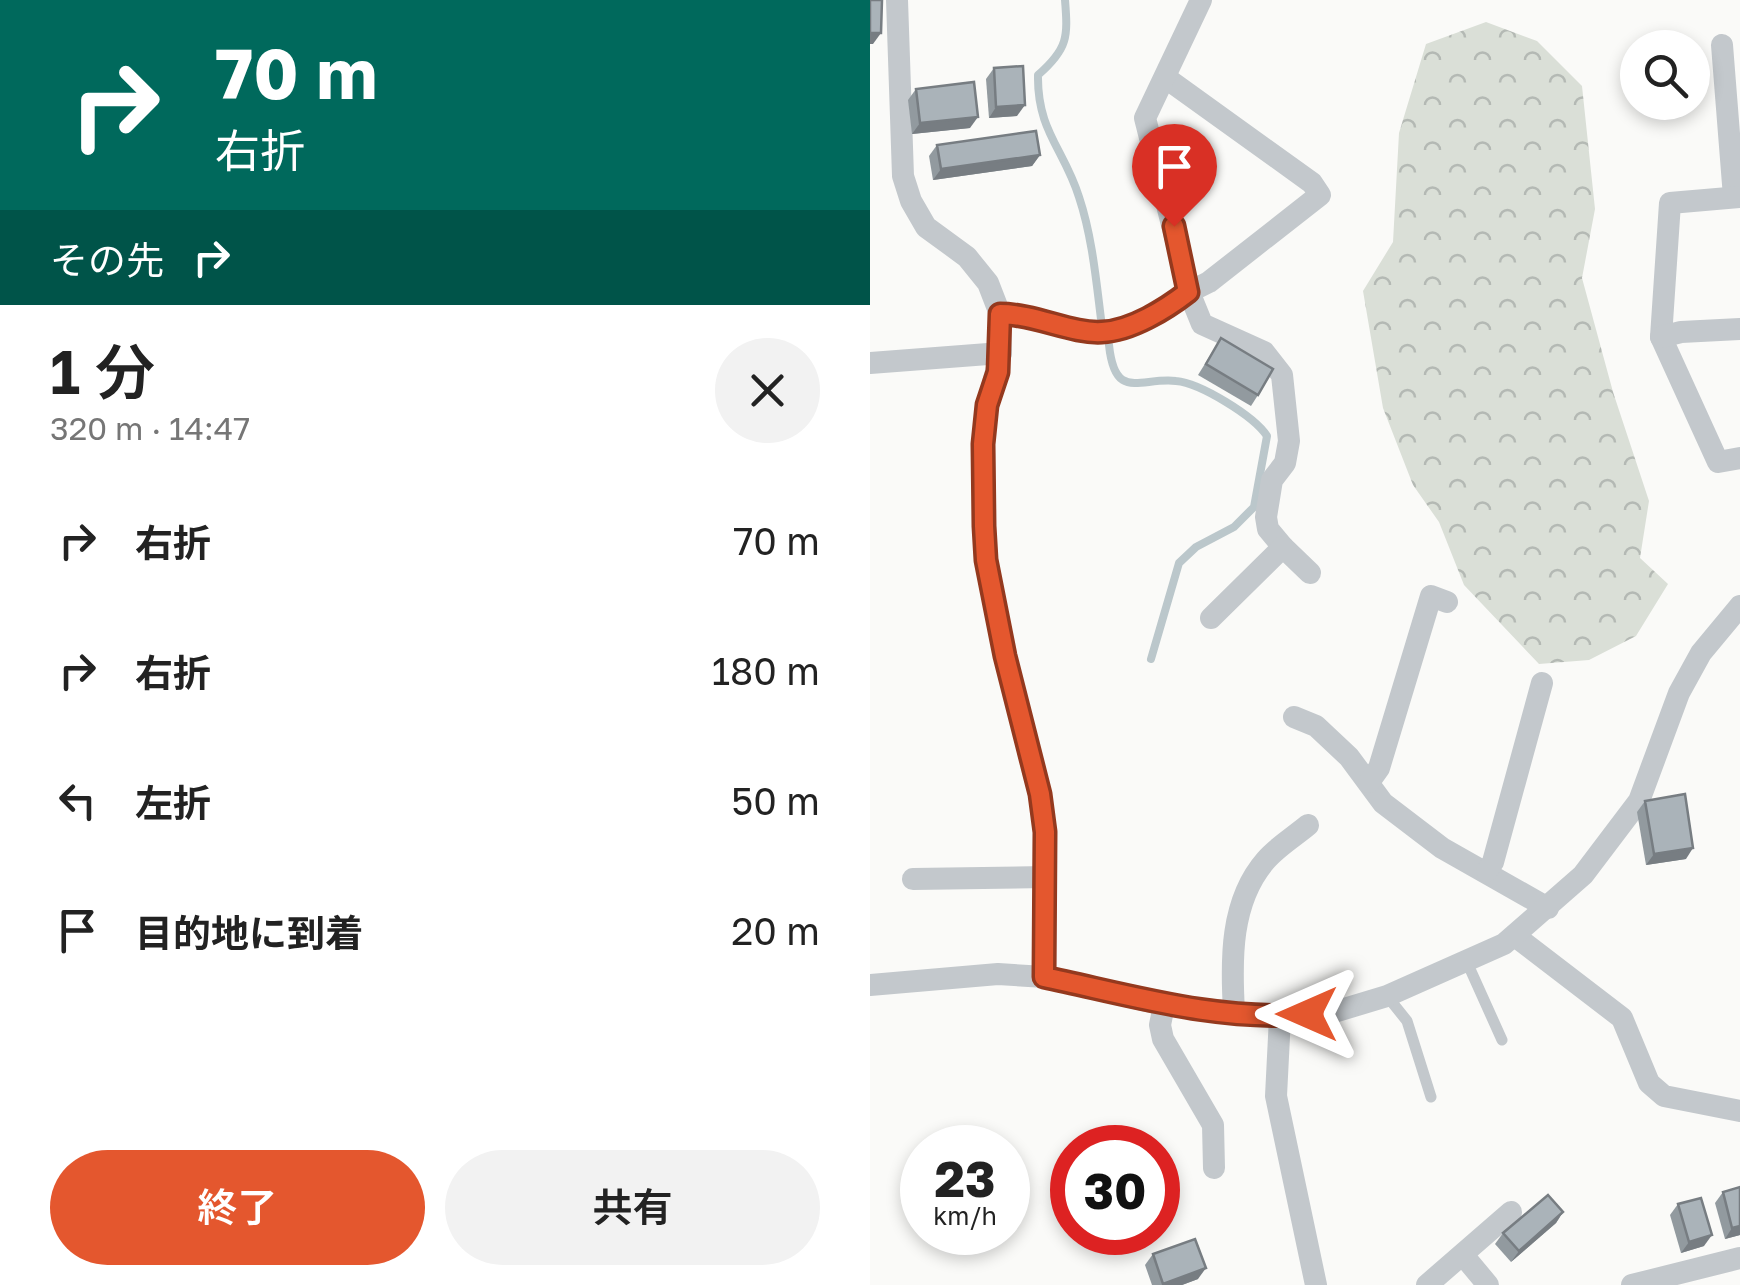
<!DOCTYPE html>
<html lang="ja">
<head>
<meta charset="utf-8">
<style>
	:root { --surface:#fff; --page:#f2f2f2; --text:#222; --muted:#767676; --accent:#e4572e }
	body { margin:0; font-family:"Golos Text","Noto Sans JP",sans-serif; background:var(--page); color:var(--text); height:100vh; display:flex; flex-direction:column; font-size:38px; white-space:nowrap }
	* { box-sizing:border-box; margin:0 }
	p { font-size:32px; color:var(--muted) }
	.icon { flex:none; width:55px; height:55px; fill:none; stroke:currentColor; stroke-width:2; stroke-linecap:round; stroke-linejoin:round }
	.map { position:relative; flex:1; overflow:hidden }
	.sheet { display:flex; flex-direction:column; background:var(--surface); width:870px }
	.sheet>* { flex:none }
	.top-card { background:#00695c; color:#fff; overflow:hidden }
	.controls { position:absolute; left:750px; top:30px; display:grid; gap:20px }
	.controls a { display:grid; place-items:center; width:90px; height:90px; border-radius:50%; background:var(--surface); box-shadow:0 5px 15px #0003; font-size:50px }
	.speed { position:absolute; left:30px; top:1125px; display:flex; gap:20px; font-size:50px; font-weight:700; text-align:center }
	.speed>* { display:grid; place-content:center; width:130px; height:130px; border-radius:50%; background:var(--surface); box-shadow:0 5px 15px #0003; line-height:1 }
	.speed small { font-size:25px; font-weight:400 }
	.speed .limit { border:15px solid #d22; background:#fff; color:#111 }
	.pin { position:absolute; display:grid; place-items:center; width:85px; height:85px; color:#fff; margin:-102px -42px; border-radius:50% 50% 50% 0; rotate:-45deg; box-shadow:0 0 10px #0007 }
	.pin .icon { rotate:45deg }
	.me { position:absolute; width:110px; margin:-55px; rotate:270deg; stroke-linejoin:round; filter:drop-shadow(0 0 8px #0008) }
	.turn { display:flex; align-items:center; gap:35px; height:210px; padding:0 50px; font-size:45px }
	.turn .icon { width:130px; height:130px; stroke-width:2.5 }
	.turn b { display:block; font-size:70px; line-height:85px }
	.then { display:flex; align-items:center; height:95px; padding:0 50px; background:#0003; gap:20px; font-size:38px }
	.round { display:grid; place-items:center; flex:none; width:105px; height:105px; border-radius:52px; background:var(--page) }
	.summary { display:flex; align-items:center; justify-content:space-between; height:170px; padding:0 50px }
	h1 { font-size:60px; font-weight:600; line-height:75px }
	.action { display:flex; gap:20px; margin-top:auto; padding:20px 50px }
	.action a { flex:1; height:115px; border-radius:60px; background:var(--accent); color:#fff; font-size:40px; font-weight:600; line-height:115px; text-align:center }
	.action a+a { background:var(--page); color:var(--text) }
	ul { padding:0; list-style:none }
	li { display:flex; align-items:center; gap:30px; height:130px; padding:0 50px }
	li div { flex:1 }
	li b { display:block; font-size:38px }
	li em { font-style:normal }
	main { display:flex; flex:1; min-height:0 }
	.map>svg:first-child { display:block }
	.forest { fill:url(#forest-crowns) }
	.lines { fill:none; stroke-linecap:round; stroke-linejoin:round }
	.stream { stroke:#bbc7cb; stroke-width:8 }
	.service { stroke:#c3c8cc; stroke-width:11 }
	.minor { stroke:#c3c8cc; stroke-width:22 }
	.wall { fill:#929a9f }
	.shaded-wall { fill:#777d82 }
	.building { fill:#aab3b9; stroke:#777d82; stroke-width:2.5 }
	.route-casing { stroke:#94391e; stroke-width:25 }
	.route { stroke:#e4572e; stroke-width:18 }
</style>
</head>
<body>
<main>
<section class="sheet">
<div class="top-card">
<div class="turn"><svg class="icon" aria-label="right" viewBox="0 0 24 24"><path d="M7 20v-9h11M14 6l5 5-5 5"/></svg><div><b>70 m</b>右折</div></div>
<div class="then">その先<svg class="icon" aria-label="right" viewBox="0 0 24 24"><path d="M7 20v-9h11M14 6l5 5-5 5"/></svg></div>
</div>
<div class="summary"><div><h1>1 分</h1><p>320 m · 14:47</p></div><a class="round"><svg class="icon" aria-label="close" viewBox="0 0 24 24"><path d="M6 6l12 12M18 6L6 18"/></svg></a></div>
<ul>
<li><svg class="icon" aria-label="right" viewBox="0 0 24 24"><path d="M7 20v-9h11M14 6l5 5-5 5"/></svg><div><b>右折</b></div><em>70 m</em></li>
<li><svg class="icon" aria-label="right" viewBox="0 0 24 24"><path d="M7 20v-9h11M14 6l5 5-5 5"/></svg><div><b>右折</b></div><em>180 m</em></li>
<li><svg class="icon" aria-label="left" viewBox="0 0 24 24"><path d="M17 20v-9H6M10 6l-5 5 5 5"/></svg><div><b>左折</b></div><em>50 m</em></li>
<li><svg class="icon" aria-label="arrive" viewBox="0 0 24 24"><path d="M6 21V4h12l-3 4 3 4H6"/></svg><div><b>目的地に到着</b></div><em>20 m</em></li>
</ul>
<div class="action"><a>終了</a><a>共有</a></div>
</section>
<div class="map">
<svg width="870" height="1285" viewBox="0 0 870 1285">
	<defs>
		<pattern id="forest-crowns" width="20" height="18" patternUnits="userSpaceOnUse" patternTransform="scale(2.5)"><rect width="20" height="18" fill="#dadfd7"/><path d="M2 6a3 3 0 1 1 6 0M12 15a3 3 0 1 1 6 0" fill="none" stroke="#b4b9b4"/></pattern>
	</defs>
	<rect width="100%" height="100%" fill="#fafaf8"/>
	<path class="forest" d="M 616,22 L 667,41 L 712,86 L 725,209 L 712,278 L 743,392 L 779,501 L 770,558 L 798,584 L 766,636 L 719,660 L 669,664 L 594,585 L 569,522 L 543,485 L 513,408 L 493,291 L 523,242 L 529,133 L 556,44 Z"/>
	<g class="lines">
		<g class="stream">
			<path d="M 195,0 C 198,37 198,49 168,75 C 167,131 194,149 209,197 C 222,236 226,279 231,319"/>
			<path d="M 239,345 C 245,402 270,377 306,381 C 330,383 384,416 397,436 L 384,507 L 364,527 L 326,547 L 309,563 L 281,659"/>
		</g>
		<g class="service">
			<path d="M 596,960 L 632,1040"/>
			<path d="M 517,996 L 537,1021 L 561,1097"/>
		</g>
		<g class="minor">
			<path d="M 27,0 L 33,176 L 41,201 L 56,227 L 97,257 L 118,283 L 130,314 L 131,353 L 117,405 L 113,445 L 114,526 L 117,560 L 135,656 L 169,794 L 175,832 L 175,977"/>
			<path d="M 852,45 L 864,197"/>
			<path d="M 296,78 L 442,183 L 450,195 L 339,282 L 319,292 L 332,324 L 394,352 L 412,375 L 419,441 L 415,463 L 402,480 L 396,517 L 398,529 L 413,547"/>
			<path d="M 870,197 L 800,203 L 791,337 L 848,462 L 870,458"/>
			<path d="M 130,314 C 165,314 202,334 232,332 C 262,331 296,309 319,292 L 275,118 L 331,0"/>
			<path d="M 791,337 L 811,332 L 870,329"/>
			<path d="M 0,363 L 131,353"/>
			<path d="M 341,618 L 413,547 L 440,573"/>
			<path d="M 424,717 L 446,726 L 479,757 L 513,803 L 572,848 L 678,908"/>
			<path d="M 499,782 L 509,768 L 561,596 L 577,602"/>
			<path d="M 617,871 L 623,862 L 672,683"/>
			<path d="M 43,879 L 176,877"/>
			<path d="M 645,936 L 752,1018 L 779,1083 L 794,1096 L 870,1111"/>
			<path d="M 0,985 L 128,974 L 175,977 L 294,1005 L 410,1017 L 464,1012 L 517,996 L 634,944 L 713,875 L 769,801 L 809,693 L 831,653 L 870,606"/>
			<path d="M 294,1005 L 290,1025 L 293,1039 L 343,1125 L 344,1168"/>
			<path d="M 364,1011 C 361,960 360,901 396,860 C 407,847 425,836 438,825"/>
			<path d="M 410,1017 L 406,1096 L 446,1285"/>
			<path d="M 593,1255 L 618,1285"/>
			<path d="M 557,1285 L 641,1212"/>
			<path d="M 762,1285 L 870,1258"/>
		</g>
	</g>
	<g class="wall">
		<path d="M 124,68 L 147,116 L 119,118 L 116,79 Z"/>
		<path d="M 46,89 L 100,128 L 42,134 L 38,100 Z"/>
		<path d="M 67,145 L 170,155 L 162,166 L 63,180 L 59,156 Z"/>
		<path d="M 351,338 L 388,395 L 381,406 L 328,375 Z"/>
		<path d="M 775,801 L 816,859 L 776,865 L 767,812 Z"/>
		<path d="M 853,1192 L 870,1235 L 855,1239 L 845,1203 Z"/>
		<path d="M 808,1204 L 834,1246 L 811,1253 L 800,1215 Z"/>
		<path d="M 693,1212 L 686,1223 L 641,1262 L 625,1244 L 633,1233 Z"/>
		<path d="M 283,1254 L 328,1279 L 312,1285 L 282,1285 L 275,1265 Z"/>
	</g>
	<g class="shaded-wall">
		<path d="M 0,33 L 11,33 L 3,44 L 0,44 Z"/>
		<path d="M 155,105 L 147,116 L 119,118 L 126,107 Z"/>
		<path d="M 108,117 L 100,128 L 42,134 L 50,123 Z"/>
		<path d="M 170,155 L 162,166 L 63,180 L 71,169 Z"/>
		<path d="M 823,848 L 816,859 L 776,865 L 784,854 Z"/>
		<path d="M 693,1212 L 686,1223 L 641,1262 L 649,1251 Z"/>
		<path d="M 870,1226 L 870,1235 L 855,1239 L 862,1228 Z"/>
		<path d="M 842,1235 L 834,1246 L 811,1253 L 819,1242 Z"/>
		<path d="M 336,1268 L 328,1279 L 312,1285 L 292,1285 Z"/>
	</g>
	<g class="building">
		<path d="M 0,0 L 12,0 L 11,33 L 0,33 Z"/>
		<path d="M 153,66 L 155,105 L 126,107 L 124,68 Z"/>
		<path d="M 104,82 L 108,117 L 50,123 L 46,89 Z"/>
		<path d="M 166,131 L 170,155 L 71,169 L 67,145 Z"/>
		<path d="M 351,338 L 403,369 L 388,395 L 336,364 Z"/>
		<path d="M 815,794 L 823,848 L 784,854 L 775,801 Z"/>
		<path d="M 870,1187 L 870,1226 L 862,1228 L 853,1192 Z"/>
		<path d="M 678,1195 L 693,1212 L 649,1251 L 633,1233 Z"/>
		<path d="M 831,1198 L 842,1235 L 819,1242 L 808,1204 Z"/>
		<path d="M 325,1239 L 336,1268 L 293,1284 L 283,1254 Z"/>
	</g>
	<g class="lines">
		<defs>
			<path id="route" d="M 304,226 L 318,292 C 296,309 261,331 232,332 C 202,334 165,314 130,314 L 128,372 L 117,405 L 113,444 L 114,526 L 116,560 L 135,656 L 170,794 L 175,832 L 174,977 C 260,995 349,1022 437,1014"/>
		</defs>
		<use href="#route" class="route-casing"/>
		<use href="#route" class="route"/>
	</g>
</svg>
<div class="controls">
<a><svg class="icon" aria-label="search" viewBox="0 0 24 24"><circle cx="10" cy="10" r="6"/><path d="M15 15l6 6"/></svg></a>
</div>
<div class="speed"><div>23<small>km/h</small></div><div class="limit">30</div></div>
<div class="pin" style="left:304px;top:226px;background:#d93025"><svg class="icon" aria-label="arrive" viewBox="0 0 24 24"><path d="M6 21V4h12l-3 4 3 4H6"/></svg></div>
<svg class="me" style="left:437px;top:1014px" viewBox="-20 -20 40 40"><path d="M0-17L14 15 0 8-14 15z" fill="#e4572e" stroke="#fff" stroke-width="4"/></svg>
</div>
</main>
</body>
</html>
